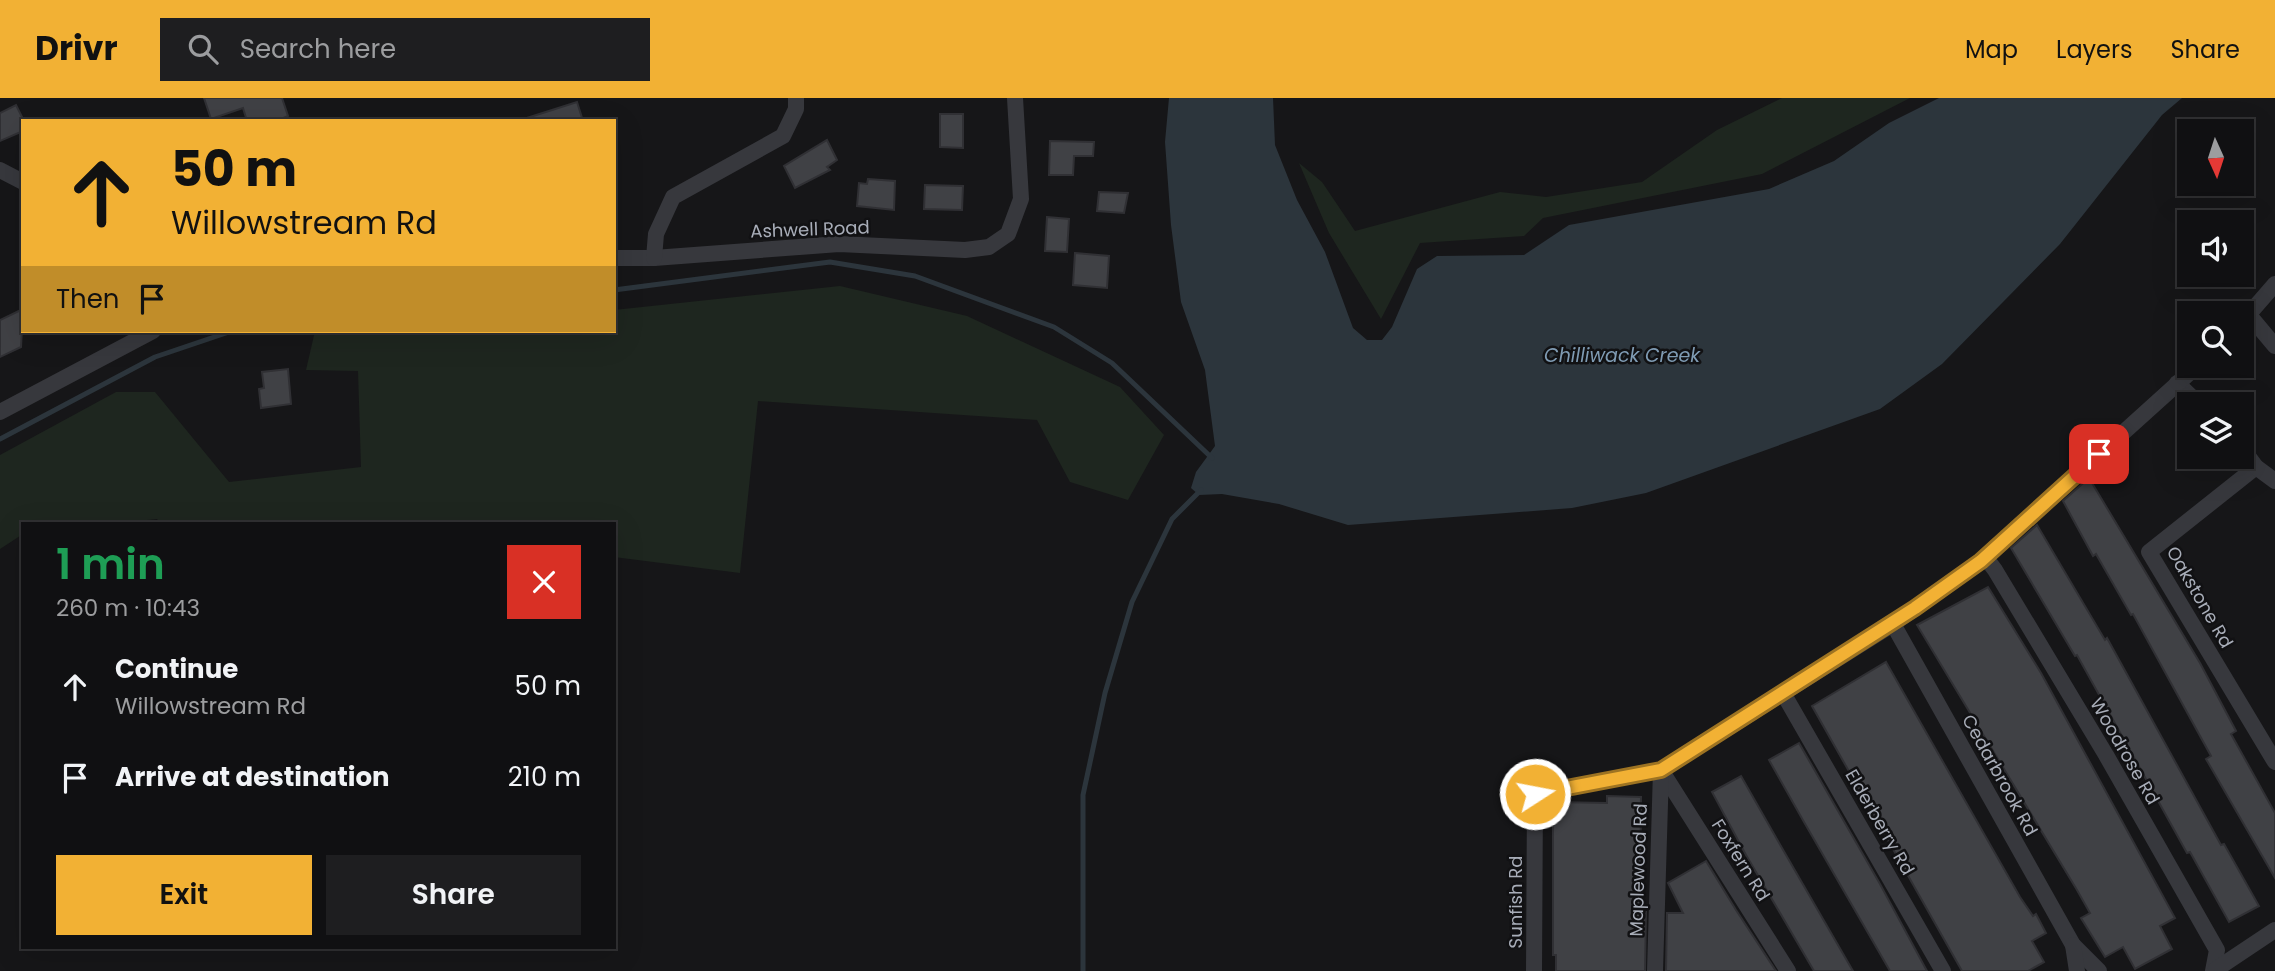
<!DOCTYPE html>
<html lang="en">
<head>
<meta charset="utf-8">
<style>
	:root { --surface:#101012; --page:#1e1e20; --text:#f1f3f6; --muted:#9c9d9f; --line:#303032; --accent:#f2b134 }
	body { margin:0; font-family:Poppins,sans-serif; background:var(--page); color:var(--text); height:100vh; display:flex; flex-direction:column; font-size:26px; white-space:nowrap }
	* { box-sizing:border-box; margin:0 }
	p { font-size:23px; color:var(--muted) }
	.icon { flex:none; width:38px; height:38px; fill:none; stroke:currentColor; stroke-width:2; stroke-linecap:round; stroke-linejoin:round }
	.map { position:relative; flex:1; overflow:hidden }
	.details { position:absolute; left:21px; top:424px; width:595px; height:427px; display:flex; flex-direction:column; background:var(--surface); border-radius:0px; box-shadow:0 7px 28px #0002,0 0 0 2px var(--line) }
	.details>* { flex:none }
	.banner { position:absolute; left:21px; top:21px; width:595px; height:214px; border-radius:0px; box-shadow:0 7px 28px #0002,0 0 0 2px var(--line); background:#f2b134; color:#111; overflow:hidden }
	.needle { width:46px; rotate:177deg }
	.tools { position:absolute; left:2177px; top:21px; display:grid; gap:14px }
	.tools a { display:grid; place-items:center; width:77px; height:77px; border-radius:0px; background:var(--surface); box-shadow:0 7px 28px #0002,0 0 0 2px var(--line); font-size:35px }
	.pin { position:absolute; display:grid; place-items:center; width:60px; height:60px; color:#fff; margin:-30px; border-radius:14px; box-shadow:0 4px 10px #0006 }
	.me { position:absolute; width:77px; margin:-38px; rotate:79deg; stroke-linejoin:round; filter:drop-shadow(0 0 5px #0008) }
	.turn { display:flex; align-items:center; gap:24px; height:147px; padding:0 35px; font-size:32px }
	.turn .icon { width:91px; height:91px; stroke-width:2.5 }
	.turn b { display:block; font-size:49px; line-height:60px }
	.then { display:flex; align-items:center; height:66px; padding:0 35px; background:#0003; gap:14px; font-size:26px }
	.round { display:grid; place-items:center; flex:none; width:74px; height:74px; border-radius:0px; background:var(--page) }
	.overview { display:flex; align-items:center; justify-content:space-between; height:119px; padding:0 35px }
	h1 { font-size:42px; font-weight:600; line-height:52px; color:#1e9e55 }
	.action { display:flex; gap:14px; margin-top:auto; padding:14px 35px }
	.action a { flex:1; height:80px; border-radius:0px; background:var(--accent); color:#111; font-size:28px; font-weight:600; line-height:80px; text-align:center }
	.action a+a { background:var(--page); color:var(--text) }
	ul { padding:0; list-style:none }
	li { display:flex; align-items:center; gap:21px; height:91px; padding:0 35px }
	li div { flex:1 }
	li b { display:block; font-size:26px }
	li em { font-style:normal }
	header { display:flex; align-items:center; gap:42px; box-sizing:border-box; height:98px; padding:0 35px; background:var(--accent); color:#111 }
	header strong { font-size:33px }
	nav { display:flex; gap:38px; margin-inline-start:auto; font-size:24px }
	.search { width:490px; height:63px; background:var(--page); display:flex; align-items:center; gap:18px; box-sizing:border-box; padding:0 24px; border-radius:0px; color:var(--muted); font-size:26px }
	.map>svg:first-child { display:block }
	.green { fill:#1e261f }
	.water { fill:#2c353c }
	.lines { fill:none; stroke-linecap:round; stroke-linejoin:round }
	.stream { stroke:#2c353c; stroke-width:5 }
	.building { fill:#404145; stroke:#303034; stroke-width:2 }
	.street { stroke:#37383d; stroke-width:16 }
	.route-casing { stroke:#9d7322; stroke-width:18 }
	.route { stroke:#f2b134; stroke-width:12 }
	.labels { text-anchor:middle; dominant-baseline:central; stroke-width:5; stroke-linejoin:round; paint-order:stroke }
	.street-label { font-size:18px; fill:#a8adb8; stroke:#111113 }
	.water-label { font-size:19px; font-style:italic; fill:#7f9bb3; stroke:#111113 }
</style>
</head>
<body>
<header>
<strong>Drivr</strong>
<div class="search"><svg class="icon" aria-label="search" viewBox="0 0 24 24"><circle cx="10" cy="10" r="6"/><path d="M15 15l6 6"/></svg>Search here</div>
<nav><a>Map</a><a>Layers</a><a>Share</a></nav>
</header>
<div class="map">
<svg width="2275" height="873" viewBox="0 0 2275 873">
	<rect width="100%" height="100%" fill="#161618"/>
	<g class="green">
		<path d="M 1782,0 L 1910,0 L 1762,76 L 1543,120 L 1524,138 L 1420,145 L 1381,221 L 1329,135 L 1299,65 L 1322,84 L 1355,133 L 1500,94 L 1546,99 L 1642,84 L 1717,32 Z"/>
		<path d="M 840,188 L 967,218 L 1120,289 L 1164,337 L 1128,402 L 1070,384 L 1037,322 L 758,303 L 740,475 L 614,459 L 614,425 L 161,425 L 157,421 L 118,425 L 23,425 L 23,436 L 0,451 L 0,357 L 116,294 L 155,294 L 229,384 L 361,369 L 358,273 L 306,272 L 315,233 L 614,233 L 614,212 Z"/>
	</g>
	<path class="water" d="M 1169,0 L 1273,0 L 1275,47 L 1297,102 L 1325,154 L 1353,230 L 1367,242 L 1382,242 L 1392,229 L 1417,171 L 1437,158 L 1524,157 L 1569,127 L 1769,91 L 1834,63 L 1889,25 L 1939,0 L 2182,0 L 2162,17 L 2060,146 L 1942,266 L 1880,311 L 1646,395 L 1572,410 L 1348,427 L 1279,406 L 1222,396 L 1199,397 L 1191,390 L 1196,374 L 1215,348 L 1205,272 L 1181,204 L 1171,127 L 1165,44 Z"/>
	<g class="lines">
		<g class="stream">
			<path d="M 614,192 L 830,164 L 915,178 L 1054,229 L 1112,265 L 1212,360"/>
			<path d="M 0,341 L 155,259 L 232,233"/>
			<path d="M 1083,873 L 1083,697 L 1105,595 L 1132,504 L 1172,421 L 1201,392"/>
		</g>
	</g>
	<g class="building">
		<path d="M 204,0 L 282,0 L 288,18 L 276,23 L 247,23 L 243,10 L 211,21 Z"/>
		<path d="M 577,4 L 583,23 L 528,23 L 527,20 Z"/>
		<path d="M 16,7 L 23,21 L 23,33 L 0,43 L 0,15 Z"/>
		<path d="M 940,16 L 963,16 L 963,50 L 940,49 Z"/>
		<path d="M 827,42 L 837,62 L 827,69 L 830,72 L 795,90 L 784,68 Z"/>
		<path d="M 1050,43 L 1094,44 L 1093,58 L 1074,58 L 1073,77 L 1049,77 Z"/>
		<path d="M 868,81 L 895,83 L 894,112 L 857,108 L 859,85 L 867,86 Z"/>
		<path d="M 925,87 L 963,88 L 962,112 L 924,111 Z"/>
		<path d="M 1099,94 L 1128,95 L 1124,115 L 1097,113 Z"/>
		<path d="M 1047,119 L 1069,121 L 1067,154 L 1045,153 Z"/>
		<path d="M 1075,155 L 1109,158 L 1107,190 L 1073,187 Z"/>
		<path d="M 23,211 L 21,249 L 0,259 L 0,222 Z"/>
		<path d="M 288,271 L 291,306 L 261,310 L 259,291 L 264,290 L 262,274 Z"/>
		<path d="M 2089,380 L 2200,565 L 2236,633 L 2231,636 L 2275,715 L 2275,780 L 2206,661 L 2211,658 L 2133,516 L 2131,517 L 2096,456 L 2093,458 L 2063,403 Z"/>
		<path d="M 2037,427 L 2105,542 L 2107,540 L 2221,747 L 2224,746 L 2259,808 L 2229,824 L 2190,754 L 2187,755 L 2077,557 L 2075,558 L 2011,450 Z"/>
		<path d="M 1988,489 L 2041,575 L 2175,820 L 2160,828 L 2172,851 L 2135,871 L 2123,849 L 2105,859 L 2081,820 L 2090,815 L 2077,792 L 1917,527 Z"/>
		<path d="M 1886,564 L 2020,799 L 2033,818 L 2036,816 L 2046,835 L 2032,843 L 2044,864 L 2028,873 L 1962,873 L 1812,608 Z"/>
		<path d="M 1799,645 L 1880,786 L 1927,873 L 1890,873 L 1804,724 L 1769,662 Z"/>
		<path d="M 1741,678 L 1782,750 L 1853,873 L 1814,873 L 1746,757 L 1712,694 Z"/>
		<path d="M 1607,698 L 1641,699 L 1640,814 L 1646,814 L 1645,873 L 1556,873 L 1556,857 L 1553,857 L 1553,704 L 1607,705 Z"/>
		<path d="M 1706,763 L 1736,812 L 1776,873 L 1666,873 L 1667,815 L 1683,815 L 1668,785 Z"/>
	</g>
	<g class="lines">
		<g class="street">
			<path d="M 0,72 L 23,84"/>
			<path d="M 614,160 L 654,160 L 839,146 L 965,152 L 989,149 L 1008,136 L 1021,101 L 1015,0"/>
			<path d="M 654,160 L 656,136 L 673,99 L 783,38 L 796,11 L 796,0"/>
			<path d="M 2249,217 L 2275,248"/>
			<path d="M 2242,224 L 2275,186"/>
			<path d="M 2177,285 L 2199,306"/>
			<path d="M 0,314 L 153,233"/>
			<path d="M 2242,350 L 2256,369 L 2149,454 L 2275,664"/>
			<path d="M 2256,369 L 2275,383"/>
			<path d="M 1981,463 L 1989,464 L 1995,472 L 2106,657 L 2217,852 L 2213,873"/>
			<path d="M 1893,526 L 2073,847 L 2099,873"/>
			<path d="M 1783,595 L 1943,873"/>
			<path d="M 1661,672 L 1788,873"/>
			<path d="M 2073,847 L 2077,873"/>
			<path d="M 2215,872 L 2275,832"/>
			<path d="M 1534,873 L 1535,696 L 1661,672 L 1893,526 L 1981,463 L 2197,268"/>
			<path d="M 1655,873 L 1661,672"/>
		</g>
	</g>
	<g class="lines">
		<defs>
			<path id="route" d="M 1535,696 L 1661,672 L 1915,510 L 1981,463 L 2099,356"/>
		</defs>
		<use href="#route" class="route-casing"/>
		<use href="#route" class="route"/>
	</g>
	<g class="labels">
		<g class="street-label">
			<text transform="translate(810 131) rotate(-2)">Ashwell Road</text>
			<text transform="translate(2200 499) rotate(60)">Oakstone Rd</text>
			<text transform="translate(2125 653) rotate(60)">Woodrose Rd</text>
			<text transform="translate(2000 677) rotate(61)">Cedarbrook Rd</text>
			<text transform="translate(1880 724) rotate(60)">Elderberry Rd</text>
			<text transform="translate(1741 762) rotate(58)">Foxfern Rd</text>
			<text transform="translate(1638 772) rotate(-88)">Maplewood Rd</text>
			<text transform="translate(1515 804) rotate(-90)">Sunfish Rd</text>
		</g>
		<g class="water-label">
			<text x="1622" y="257">Chilliwack Creek</text>
		</g>
	</g>
</svg>
<div class="tools">
<a><svg class="needle" viewBox="-14 -14 28 28"><path d="M0-13l5 13h-10z" fill="#e53935"/><path d="M0 13l5-13h-10z" fill="#9c9d9f"/></svg></a>
<a><svg class="icon" aria-label="sound" viewBox="0 0 24 24"><path d="M4 9h4l5-4v14l-5-4H4zM17 9q2 3 0 6"/></svg></a>
<a><svg class="icon" aria-label="search" viewBox="0 0 24 24"><circle cx="10" cy="10" r="6"/><path d="M15 15l6 6"/></svg></a>
<a><svg class="icon" aria-label="layers" viewBox="0 0 24 24"><path d="M12 4l9 5-9 5-9-5zM3 14l9 5 9-5"/></svg></a>
</div>
<div class="pin" style="left:2099px;top:356px;background:#d93025"><svg class="icon" aria-label="arrive" viewBox="0 0 24 24"><path d="M6 21V4h12l-3 4 3 4H6"/></svg></div>
<svg class="me" style="left:1535px;top:696px" viewBox="-20 -20 40 40"><circle r="17" fill="#f2b134" stroke="#fff" stroke-width="3"/><path d="M0-11L8 9 0 5-8 9z" fill="#fff"/></svg>
<div class="banner">
<div class="turn"><svg class="icon" aria-label="ahead" viewBox="0 0 24 24"><path d="M12 20V5M6 11l6-6 6 6"/></svg><div><b>50 m</b>Willowstream Rd</div></div>
<div class="then">Then<svg class="icon" aria-label="arrive" viewBox="0 0 24 24"><path d="M6 21V4h12l-3 4 3 4H6"/></svg></div>
</div>
<section class="details">
<div class="overview"><div><h1>1 min</h1><p>260 m · 10:43</p></div><a class="round" style="background:#d93025;color:#fff"><svg class="icon" aria-label="close" viewBox="0 0 24 24"><path d="M6 6l12 12M18 6L6 18"/></svg></a></div>
<ul>
<li><svg class="icon" aria-label="ahead" viewBox="0 0 24 24"><path d="M12 20V5M6 11l6-6 6 6"/></svg><div><b>Continue</b><p>Willowstream Rd</p></div><em>50 m</em></li>
<li><svg class="icon" aria-label="arrive" viewBox="0 0 24 24"><path d="M6 21V4h12l-3 4 3 4H6"/></svg><div><b>Arrive at destination</b></div><em>210 m</em></li>
</ul>
<div class="action"><a>Exit</a><a>Share</a></div>
</section>
</div>
</body>
</html>
